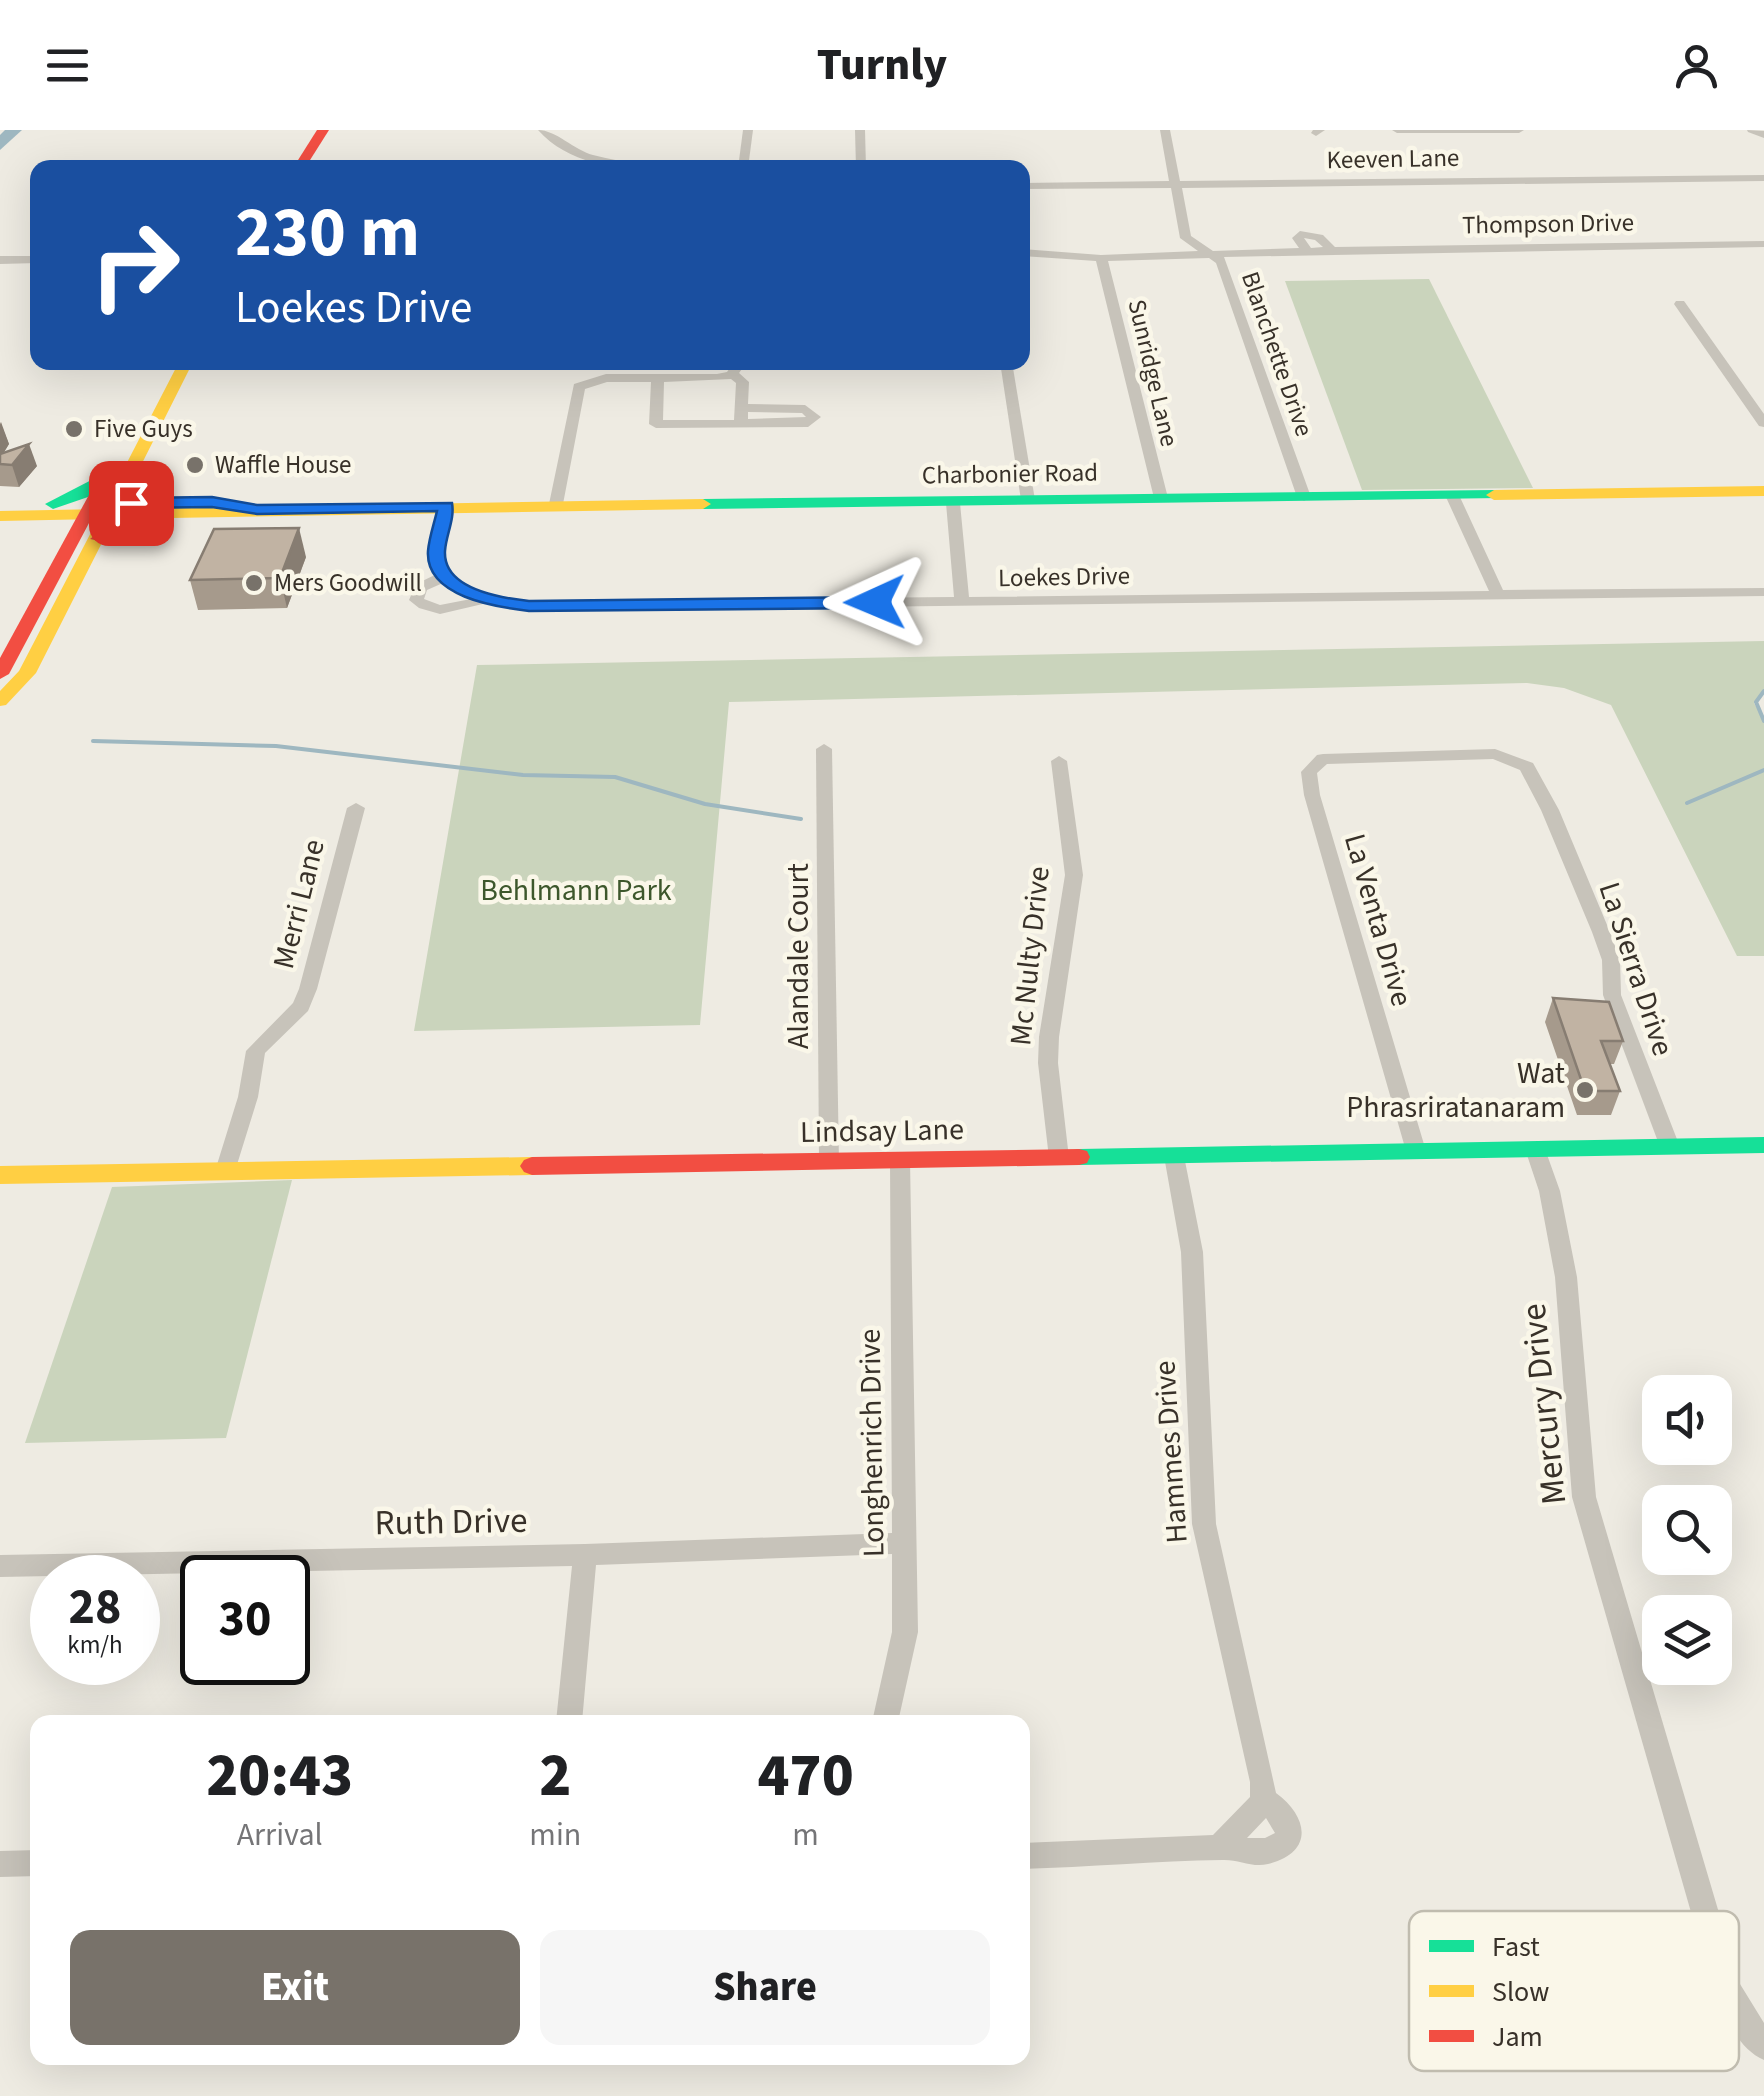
<!DOCTYPE html>
<html lang="en">
<head>
<meta charset="utf-8">
<style>
	:root { --surface:#fff; --page:#f6f6f6; --text:#202124; --muted:#757577; --accent:#78726a }
	body { margin:0; font-family:"Source Sans 3",sans-serif; background:var(--page); color:var(--text); height:100vh; display:flex; flex-direction:column; font-size:38px; white-space:nowrap }
	* { box-sizing:border-box; margin:0 }
	p { font-size:32px; color:var(--muted) }
	.icon { flex:none; width:55px; height:55px; fill:none; stroke:currentColor; stroke-width:2; stroke-linecap:round; stroke-linejoin:round }
	.map { position:relative; flex:1; overflow:hidden }
	.drawer { position:absolute; left:30px; top:1585px; width:1000px; height:350px; display:flex; flex-direction:column; background:var(--surface); border-radius:20px; box-shadow:0 10px 40px #0002 }
	.drawer>* { flex:none }
	.guide { position:absolute; left:30px; top:30px; width:1000px; height:210px; border-radius:20px; box-shadow:0 10px 40px #0002; background:#1a4fa0; color:#fff; overflow:hidden }
	.fabs { position:absolute; left:1642px; top:1245px; display:grid; gap:20px }
	.fabs a { display:grid; place-items:center; width:90px; height:90px; border-radius:20px; background:var(--surface); box-shadow:0 10px 40px #0002; font-size:50px }
	.speed { position:absolute; left:30px; top:1425px; display:flex; gap:20px; font-size:50px; font-weight:700; text-align:center }
	.speed>* { display:grid; place-content:center; width:130px; height:130px; border-radius:50%; background:var(--surface); box-shadow:0 10px 40px #0002; line-height:1 }
	.speed small { font-size:25px; font-weight:400 }
	.speed .limit { border:5px solid #111; border-radius:15px; background:#fff; color:#111 }
	.pin { position:absolute; display:grid; place-items:center; width:85px; height:85px; color:#fff; margin:-42px; border-radius:20px; box-shadow:0 5px 15px #0006 }
	.me { position:absolute; width:110px; margin:-55px; rotate:269deg; stroke-linejoin:round; filter:drop-shadow(0 0 8px #0008) }
	.turn { display:flex; align-items:center; gap:35px; height:210px; padding:0 40px; font-size:45px }
	.turn .icon { width:130px; height:130px; stroke-width:2.5 }
	.turn b { display:block; font-size:70px; line-height:85px }
	.eta { display:flex; justify-content:space-evenly; align-items:center; height:170px; text-align:center }
	.eta b { font-size:60px; font-weight:800; line-height:70px }
	.action { display:flex; gap:20px; margin-top:auto; padding:20px 40px }
	.action a { flex:1; height:115px; border-radius:20px; background:var(--accent); color:#fff; font-size:40px; font-weight:800; line-height:115px; text-align:center }
	.action a+a { background:var(--page); color:var(--text) }
	header { display:flex; justify-content:space-between; align-items:center; height:130px; padding:0 40px; background:var(--surface); font-size:45px; font-weight:800 }
	.map>svg:first-child { display:block }
	.green { fill:#cad4bc }
	.lines { fill:none; stroke-linecap:round; stroke-linejoin:round }
	.stream { stroke:#9eb7c0; stroke-width:4 }
	.river { fill:#9eb7c0; fill-rule:evenodd }
	.street { fill:#c7c3ba; fill-rule:evenodd }
	.fast { fill:#16e098; fill-rule:evenodd }
	.slow { fill:#ffcf43; fill-rule:evenodd }
	.jam { fill:#f24e42; fill-rule:evenodd }
	.wall { fill:#a69a8c }
	.shaded-wall { fill:#877d72 }
	.building { fill:#c1b3a3; stroke:#877d72; stroke-width:2.5 }
	.route { fill:#1a73e8; stroke:#114b97; stroke-width:2.5 }
	.poi-dot { fill:#78726a; stroke:#faf7e9; stroke-width:4 }
	.labels { text-anchor:middle; dominant-baseline:central; stroke-width:9; stroke-linejoin:round; paint-order:stroke }
	.far-street-label { font-size:25px; fill:#383129; stroke:#faf7e9 }
	.far-poi-label { font-size:25px; fill:#383129; stroke:#faf7e9; text-anchor:start }
	.park-label { font-size:30px; fill:#3d572c; stroke:#faf7e9 }
	.street-label { font-size:30px; fill:#383129; stroke:#faf7e9 }
	.poi-label { font-size:30px; fill:#383129; stroke:#faf7e9; text-anchor:end }
	.near-street-label { font-size:35px; fill:#383129; stroke:#faf7e9 }
	.key { fill:#faf7e9; stroke:#c0bcaf; stroke-width:2.5 }
	.key-label { font-size:28px; fill:#383129 }
</style>
</head>
<body>
<header><svg class="icon" aria-label="menu" viewBox="0 0 24 24"><path d="M4 6h16M4 12h16M4 18h16"/></svg>Turnly<svg class="icon" aria-label="person" viewBox="0 0 24 24"><circle cx="12" cy="8" r="4"/><path d="M4 21q1-7 8-7t8 7"/></svg></header>
<div class="map">
<svg width="1764" height="1966" viewBox="0 0 1764 1966">
	<rect width="100%" height="100%" fill="#eeebe2"/>
	<g class="green">
		<path d="M 1429,149 L 1533,358 L 1362,360 L 1285,151 Z"/>
		<path d="M 1764,511 L 1764,562 L 1754,573 L 1764,591 L 1764,826 L 1737,826 L 1611,575 L 1564,558 L 1527,553 L 729,572 L 700,895 L 414,901 L 477,535 Z"/>
		<path d="M 292,1050 L 226,1308 L 25,1313 L 112,1057 Z"/>
	</g>
	<g class="lines">
		<g class="stream">
			<path d="M 1764,561 L 1756,572 L 1764,591"/>
			<path d="M 93,611 L 276,616 L 523,645 L 615,647 L 705,674 L 801,689"/>
			<path d="M 1687,673 L 1764,640"/>
		</g>
		<path class="river" d="M 5,0 L 22,0 L 0,20 L 0,5 Z"/>
		<g class="street">
			<path d="M 538,0 C 556,0 574,20 593,25 C 633,36 669,35 709,35 L 714,38 C 655,38 581,48 538,0 Z"/>
			<path d="M 743,0 L 753,0 L 748,38 L 738,38 Z"/>
			<path d="M 855,0 L 865,0 L 866,38 L 856,38 Z"/>
			<path d="M 1160,0 L 1170,0 L 1180,51 L 1764,45 L 1764,51 L 1182,58 L 1191,106 L 1213,121 L 1299,118 L 1292,108 L 1300,101 L 1323,105 L 1335,117 L 1764,111 L 1764,117 L 1224,127 L 1311,367 L 1304,371 L 1297,367 L 1216,133 L 1209,128 L 1108,131 L 1168,368 L 1161,372 L 1154,368 L 1096,131 L 1022,126 L 1022,119 L 1101,125 L 1198,121 L 1180,108 L 1171,58 L 1022,59 L 1022,53 L 1169,51 ZM 1304,108 L 1315,110 L 1323,117 L 1311,118 Z"/>
			<path d="M 1313,0 L 1325,0 L 1316,6 L 1311,3 Z"/>
			<path d="M 1392,0 L 1524,0 L 1519,3 L 1397,3 Z"/>
			<path d="M 1747,0 L 1764,1 L 1764,8 L 1748,2 Z"/>
			<path d="M 0,126 L 38,126 L 38,133 L 0,134 Z"/>
			<path d="M 1676,171 L 1684,171 L 1764,284 L 1764,297 L 1759,296 L 1674,174 Z"/>
			<path d="M 734,232 L 747,232 L 739,243 L 749,252 L 748,274 L 805,275 L 821,287 L 808,297 L 656,298 L 649,294 L 651,252 L 607,252 L 585,259 L 563,374 L 551,377 L 549,374 L 574,254 L 606,244 L 717,244 L 727,242 ZM 731,249 L 736,253 L 734,290 L 663,290 L 664,252 ZM 748,282 L 802,283 L 806,287 L 748,289 Z"/>
			<path d="M 1000,232 L 1012,232 L 1035,370 L 1028,374 L 1021,370 Z"/>
			<path d="M 1452,361 L 1459,365 L 1503,460 L 1764,458 L 1764,466 L 529,481 L 487,473 L 440,484 L 419,478 L 409,470 L 416,454 L 437,444 C 423,422 432,399 440,376 L 447,372 L 454,376 C 428,451 460,463 529,471 L 954,467 L 946,373 L 953,369 L 960,373 L 969,467 L 1489,461 L 1445,365 ZM 443,453 L 471,469 L 440,475 L 424,469 L 427,460 Z"/>
			<path d="M 824,614 L 832,619 L 839,1032 L 836,1037 L 822,1037 L 819,1032 L 816,619 Z"/>
			<path d="M 1495,619 L 1533,633 L 1559,680 L 1610,802 L 1620,830 L 1621,865 L 1680,1017 L 1677,1022 L 1663,1022 L 1660,1017 L 1603,865 L 1602,830 L 1592,802 L 1541,680 L 1520,640 L 1493,629 L 1327,634 L 1317,643 L 1320,665 L 1426,1021 L 1416,1028 L 1406,1021 L 1304,665 L 1301,642 L 1317,625 L 1323,624 Z"/>
			<path d="M 1059,626 L 1067,631 L 1083,745 L 1059,907 L 1058,933 L 1069,1028 L 1066,1033 L 1052,1033 L 1049,1028 L 1038,933 L 1039,907 L 1065,745 L 1051,631 Z"/>
			<path d="M 356,673 L 365,678 L 317,859 L 308,881 L 265,923 L 258,967 L 235,1041 L 232,1046 L 218,1046 L 215,1041 L 238,967 L 246,921 L 293,873 L 299,859 L 347,678 Z"/>
			<path d="M 1535,1012 L 1545,1019 L 1560,1061 L 1577,1147 L 1596,1367 L 1740,1854 L 1764,1893 L 1764,1930 C 1738,1919 1723,1884 1713,1859 L 1572,1367 L 1555,1147 L 1539,1061 L 1525,1019 Z"/>
			<path d="M 1174,1019 L 1181,1021 L 1184,1026 L 1203,1122 L 1216,1394 L 1276,1663 C 1309,1687 1314,1723 1268,1734 C 1252,1738 1238,1729 1222,1730 C 1156,1731 1089,1737 1022,1739 L 1022,1713 L 1213,1705 L 1250,1667 L 1250,1652 L 1192,1394 L 1181,1122 L 1164,1026 L 1167,1021 ZM 1266,1688 L 1275,1703 L 1265,1708 L 1247,1708 Z"/>
			<path d="M 900,1022 L 907,1025 L 910,1030 L 918,1502 L 898,1592 L 872,1592 L 892,1502 L 892,1424 L 596,1435 L 582,1592 L 556,1592 L 572,1436 L 0,1447 L 0,1425 L 585,1414 L 892,1403 L 890,1030 L 893,1025 Z"/>
			<path d="M 38,1720 L 38,1746 L 0,1747 L 0,1721 Z"/>
		</g>
		<g class="fast">
			<path d="M 103,344 L 111,349 L 88,367 L 53,379 L 45,374 Z"/>
			<path d="M 1494,360 L 1500,362 L 1500,368 L 703,379 L 695,374 L 703,369 Z"/>
			<path d="M 1764,1007 L 1764,1023 L 1079,1035 L 1071,1033 L 1068,1027 L 1071,1021 L 1079,1019 Z"/>
		</g>
		<g class="slow">
			<path d="M 179,232 L 193,232 L 119,379 L 703,369 L 711,374 L 703,379 L 114,389 L 36,543 L 6,575 L 0,576 L 0,561 L 19,541 L 98,389 L 0,391 L 0,381 L 103,379 Z"/>
			<path d="M 1764,356 L 1764,366 L 1494,370 L 1486,365 L 1494,360 Z"/>
			<path d="M 532,1027 L 540,1030 L 544,1036 L 540,1042 L 532,1045 L 0,1054 L 0,1036 Z"/>
		</g>
		<g class="jam">
			<path d="M 317,0 L 329,0 L 305,38 L 293,38 Z"/>
			<path d="M 102,341 L 115,344 L 9,544 L 0,549 L 0,528 Z"/>
			<path d="M 140,381 L 154,384 L 104,412 L 90,409 L 112,392 Z"/>
			<path d="M 1079,1019 L 1087,1021 L 1090,1027 L 1087,1033 L 1079,1035 L 532,1045 L 524,1042 L 520,1036 L 524,1030 L 532,1027 Z"/>
		</g>
	</g>
	<g class="wall">
		<path d="M 0,292 L 9,314 L 3,323 L 37,336 L 19,357 L 0,356 Z"/>
		<path d="M 306,427 L 287,478 L 198,480 L 190,450 Z"/>
		<path d="M 1553,868 L 1623,911 L 1614,934 L 1610,934 L 1620,961 L 1611,985 L 1577,985 L 1545,892 Z"/>
	</g>
	<g class="shaded-wall">
		<path d="M 1,292 L 9,314 L 0,329 L 0,295 Z"/>
		<path d="M 29,314 L 37,336 L 19,357 L 12,335 Z"/>
		<path d="M 299,398 L 306,427 L 287,478 L 280,448 Z"/>
	</g>
	<g class="building">
		<path d="M 29,314 L 12,335 L 0,334 L 0,324 Z"/>
		<path d="M 299,398 L 280,448 L 190,450 L 214,399 Z"/>
		<path d="M 1553,868 L 1609,872 L 1623,911 L 1601,911 L 1620,961 L 1585,961 Z"/>
	</g>
	<path class="route" d="M 212,367 L 257,375 L 452,373 C 455,389 446,405 445,421 C 443,459 501,468 529,471 L 875,467 L 883,472 L 875,478 L 529,481 C 496,477 425,467 428,421 C 429,408 434,394 437,381 L 257,384 L 212,377 L 131,378 L 123,373 L 131,368 Z"/>
	<g class="poi-dot">
		<circle cx="74" cy="299" r="10"/>
		<circle cx="195" cy="335" r="10"/>
		<circle cx="254" cy="453" r="10"/>
		<circle cx="1585" cy="960" r="10"/>
	</g>
	<g class="labels">
		<g class="far-street-label">
			<text transform="translate(1393 29) rotate(-1)">Keeven Lane</text>
			<text transform="translate(1548 94) rotate(-1)">Thompson Drive</text>
			<text transform="translate(1277 224) rotate(71)">Blanchette Drive</text>
			<text transform="translate(1153 243) rotate(77)">Sunridge Lane</text>
			<text transform="translate(1010 344) rotate(-1)">Charbonier Road</text>
			<text transform="translate(1064 447) rotate(-1)">Loekes Drive</text>
		</g>
		<g class="far-poi-label">
			<text x="94" y="299">Five Guys</text>
			<text x="215" y="335">Waffle House</text>
			<text x="274" y="453">Mers Goodwill</text>
		</g>
		<g class="park-label">
			<text x="576" y="760">Behlmann Park</text>
		</g>
		<g class="street-label">
			<text transform="translate(299 774) rotate(-76)">Merri Lane</text>
			<text transform="translate(1378 790) rotate(74)">La Venta Drive</text>
			<text transform="translate(798 826) rotate(-90)">Alandale Court</text>
			<text transform="translate(1030 826) rotate(-84)">Mc Nulty Drive</text>
			<text transform="translate(1636 839) rotate(72)">La Sierra Drive</text>
			<text transform="translate(882 1001) rotate(-1)">Lindsay Lane</text>
			<text transform="translate(872 1313) rotate(-91)">Longhenrich Drive</text>
			<text transform="translate(1171 1322) rotate(-94)">Hammes Drive</text>
		</g>
		<g class="poi-label">
			<text x="1565" y="943">Wat<tspan x="1565" dy="34">Phrasriratanaram</tspan></text>
		</g>
		<g class="near-street-label">
			<text transform="translate(1544 1274) rotate(-96)">Mercury Drive</text>
			<text transform="translate(451 1392) rotate(-1)">Ruth Drive</text>
		</g>
	</g>
	<rect x="1409" y="1781" width="330" height="160" rx="15" class="key"/>
	<rect x="1429" y="1810" width="45" height="12" fill="#16e098"/>
	<rect x="1429" y="1855" width="45" height="12" fill="#ffcf43"/>
	<rect x="1429" y="1900" width="45" height="12" fill="#f24e42"/>
	<g class="key-label">
		<text x="1492" y="1826">Fast</text>
		<text x="1492" y="1871">Slow</text>
		<text x="1492" y="1916">Jam</text>
	</g>
</svg>
<div class="fabs">
<a><svg class="icon" aria-label="sound" viewBox="0 0 24 24"><path d="M4 9h4l5-4v14l-5-4H4zM17 9q2 3 0 6"/></svg></a>
<a><svg class="icon" aria-label="search" viewBox="0 0 24 24"><circle cx="10" cy="10" r="6"/><path d="M15 15l6 6"/></svg></a>
<a><svg class="icon" aria-label="layers" viewBox="0 0 24 24"><path d="M12 4l9 5-9 5-9-5zM3 14l9 5 9-5"/></svg></a>
</div>
<div class="speed"><div>28<small>km/h</small></div><div class="limit">30</div></div>
<div class="pin" style="left:131px;top:373px;background:#d93025"><svg class="icon" aria-label="arrive" viewBox="0 0 24 24"><path d="M6 21V4h12l-3 4 3 4H6"/></svg></div>
<svg class="me" style="left:875px;top:472px" viewBox="-20 -20 40 40"><path d="M0-17L14 15 0 8-14 15z" fill="#1a73e8" stroke="#fff" stroke-width="4"/></svg>
<div class="guide">
<div class="turn"><svg class="icon" aria-label="right" viewBox="0 0 24 24"><path d="M7 20v-9h11M14 6l5 5-5 5"/></svg><div><b>230 m</b>Loekes Drive</div></div>
</div>
<section class="drawer">
<div class="eta">
<div><b>20:43</b><p>Arrival</p></div>
<div><b>2</b><p>min</p></div>
<div><b>470</b><p>m</p></div>
</div>
<div class="action"><a>Exit</a><a>Share</a></div>
</section>
</div>
</body>
</html>
